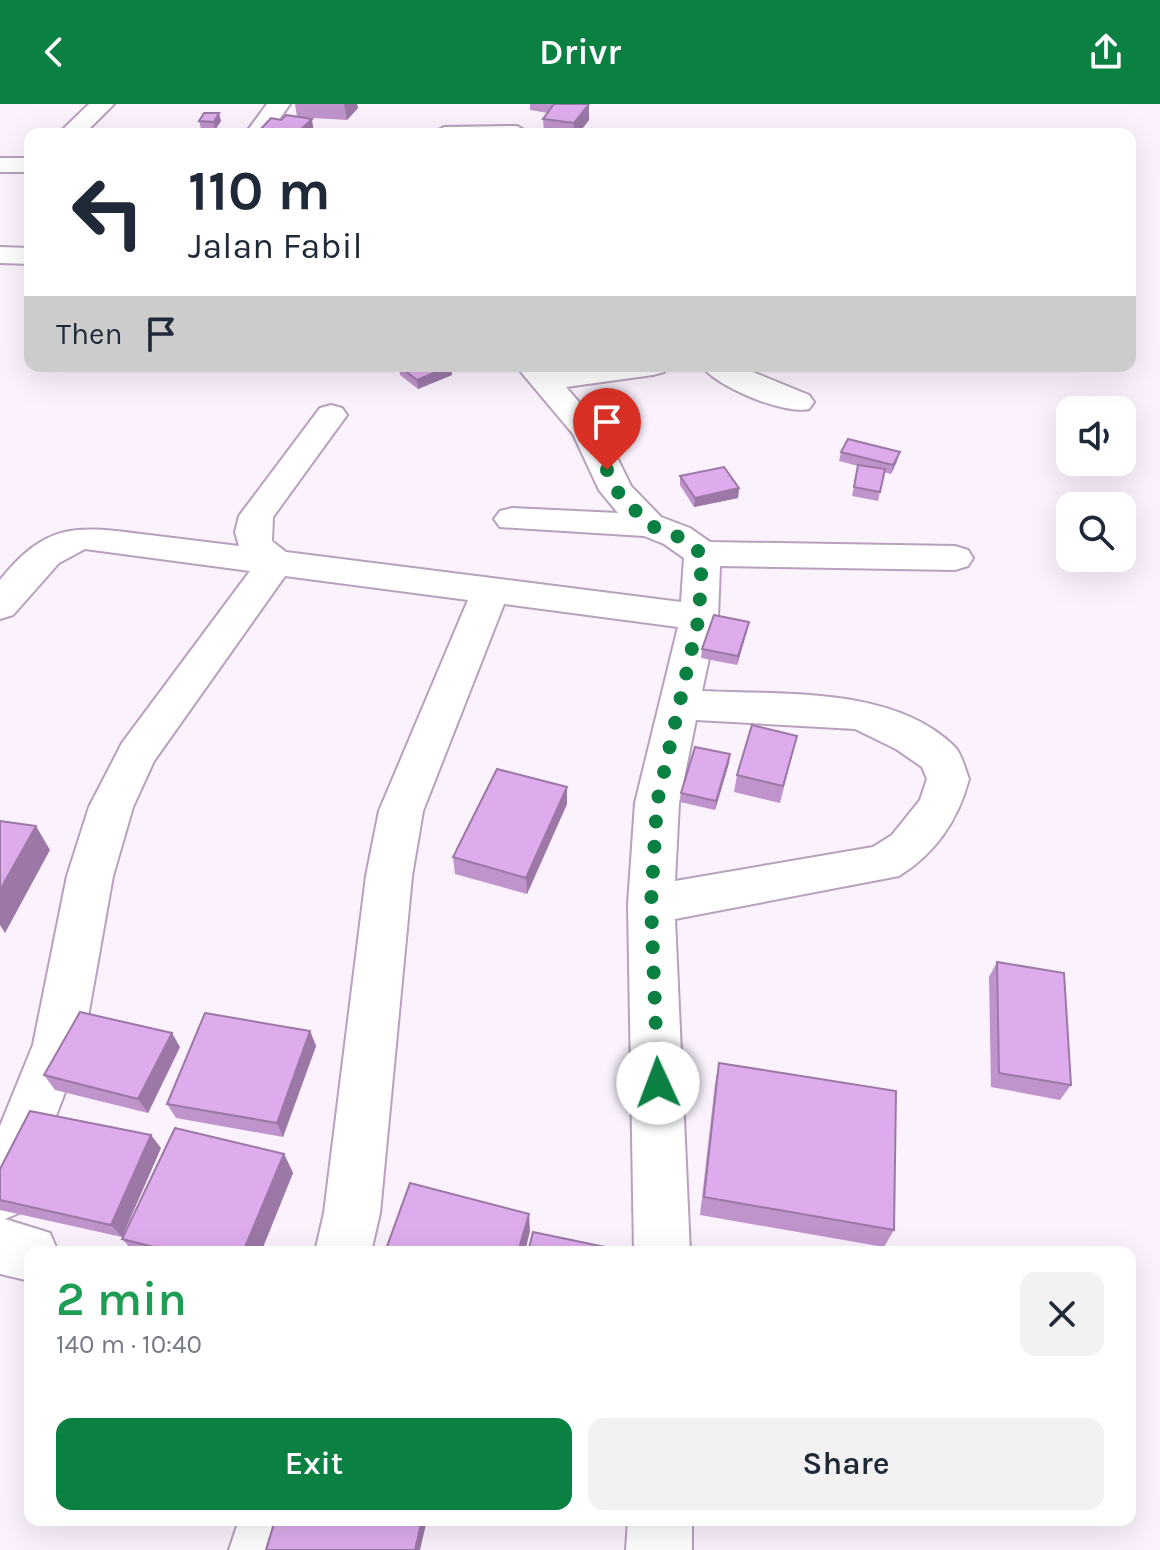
<!DOCTYPE html>
<html lang="en">
<head>
<meta charset="utf-8">
<style>
	:root { --surface:#fff; --page:#f2f2f3; --text:#1f2937; --muted:#747a83; --accent:#0b8043 }
	body { margin:0; font-family:Karla,sans-serif; background:var(--page); color:var(--text); height:100vh; display:flex; flex-direction:column; font-size:30px; white-space:nowrap }
	* { box-sizing:border-box; margin:0 }
	p { font-size:26px; color:var(--muted) }
	.icon { flex:none; width:44px; height:44px; fill:none; stroke:currentColor; stroke-width:2; stroke-linecap:round; stroke-linejoin:round }
	.map { position:relative; flex:1; overflow:hidden }
	.side { position:absolute; left:24px; top:1142px; width:1112px; height:280px; display:flex; flex-direction:column; background:var(--surface); border-radius:16px; box-shadow:0 8px 32px #0002 }
	.side>* { flex:none }
	.banner { position:absolute; left:24px; top:24px; width:1112px; height:244px; border-radius:16px; box-shadow:0 8px 32px #0002; background:#fff; color:var(--text); overflow:hidden }
	.controls { position:absolute; left:1056px; top:292px; display:grid; gap:16px }
	.controls a { display:grid; place-items:center; width:80px; height:80px; border-radius:16px; background:var(--surface); box-shadow:0 8px 32px #0002; font-size:40px }
	.pin { position:absolute; display:grid; place-items:center; width:68px; height:68px; color:#fff; margin:-82px -34px; border-radius:50% 50% 50% 0; rotate:-45deg; box-shadow:0 0 8px #0007 }
	.pin .icon { rotate:45deg }
	.me { position:absolute; width:88px; margin:-44px; rotate:358deg; stroke-linejoin:round; filter:drop-shadow(0 0 6px #0008) }
	.turn { display:flex; align-items:center; gap:28px; height:168px; padding:0 32px; font-size:36px }
	.turn .icon { width:104px; height:104px; stroke-width:2.5 }
	.turn b { display:block; font-size:56px; line-height:68px }
	.then { display:flex; align-items:center; height:76px; padding:0 32px; background:#0003; gap:16px; font-size:30px }
	.round { display:grid; place-items:center; flex:none; width:84px; height:84px; border-radius:16px; background:var(--page) }
	.summary { display:flex; align-items:center; justify-content:space-between; height:136px; padding:0 32px }
	h1 { font-size:48px; font-weight:600; line-height:60px; color:#1e9e55 }
	.button { display:flex; gap:16px; margin-top:auto; padding:16px 32px }
	.button a { flex:1; height:92px; border-radius:16px; background:var(--accent); color:#fff; font-size:32px; font-weight:600; line-height:92px; text-align:center }
	.button a+a { background:var(--page); color:var(--text) }
	header { display:flex; justify-content:space-between; align-items:center; height:104px; padding:0 32px; background:var(--accent); color:#fff; font-size:36px; font-weight:600 }
	.map>svg:first-child { display:block }
	.lines { fill:none; stroke-linecap:round; stroke-linejoin:round }
	.minor-casing { stroke:#b7a1bd; stroke-width:4 }
	.minor { fill:#fff; fill-rule:evenodd }
	.wall { fill:#bf94cc }
	.shaded-wall { fill:#9b78a6 }
	.building { fill:#deaced; stroke:#9b78a6; stroke-width:2 }
	.route { stroke:#0b8043; stroke-width:14; stroke-dasharray:0 25.2 }
</style>
</head>
<body>
<header><svg class="icon" aria-label="back" viewBox="0 0 24 24"><path d="M15 5l-7 7 7 7"/></svg>Drivr<svg class="icon" aria-label="share" viewBox="0 0 24 24"><path d="M12 15V3M7 8l5-5 5 5M5 13v7h14v-7"/></svg></header>
<div class="map">
<svg width="1160" height="1446" viewBox="0 0 1160 1446">
	<rect width="100%" height="100%" fill="#fbf2fe"/>
	<g class="lines">
		<defs>
			<g id="minor">
				<path d="M 89,0 L 114,0 L 84,30 L 58,30 Z"/>
				<path d="M 267,0 L 290,0 L 269,30 L 245,30 Z"/>
				<path d="M 517,22 L 529,29 L 432,30 L 444,23 Z"/>
				<rect x="0" y="54" width="30" height="14"/>
				<path d="M 0,143 L 30,144 L 30,160 L 0,159 Z"/>
				<path d="M 516,262 L 548,262 L 552,267 L 585,262 L 668,262 L 664,268 L 653,271 L 566,283 L 604,327 L 631,382 L 661,413 L 690,424 L 710,438 L 955,442 L 968,446 L 973,454 L 968,462 L 955,466 L 720,462 L 718,513 L 702,587 C 781,591 893,582 954,642 C 962,650 965,665 969,675 C 958,716 936,749 899,772 L 675,815 L 690,1148 L 634,1148 L 628,800 L 635,699 L 678,523 L 504,500 L 423,707 L 412,772 L 380,1109 L 371,1148 L 315,1148 L 324,1109 L 366,772 L 379,707 L 468,496 L 285,472 L 154,657 L 133,703 L 113,772 L 83,941 L 19,1109 L 5,1115 L 50,1129 L 58,1148 L 30,1148 L 30,1177 L 0,1170 L 0,1022 L 33,941 L 67,772 L 89,703 L 122,639 L 250,467 L 85,445 L 59,459 L 13,511 L 0,515 L 0,476 C 45,420 74,421 141,430 C 174,434 206,438 239,442 L 235,428 L 239,412 L 320,304 L 331,301 L 342,304 L 347,311 L 273,413 L 272,437 L 286,448 L 681,498 L 684,454 L 664,440 L 644,432 L 500,423 L 494,415 L 500,407 L 512,404 L 618,409 L 599,386 L 573,330 ZM 696,616 L 855,625 L 896,645 L 922,663 L 927,675 L 920,696 L 892,731 L 873,743 L 675,777 L 679,699 Z"/>
				<path d="M 702,262 L 738,262 L 809,291 L 814,298 L 809,305 C 785,311 716,283 702,262 Z"/>
				<path d="M 239,1416 L 303,1416 L 295,1446 L 229,1446 Z"/>
				<path d="M 628,1416 L 692,1416 L 692,1446 L 626,1446 Z"/>
			</g>
		</defs>
		<use href="#minor" class="minor-casing"/>
		<use href="#minor" class="minor"/>
	</g>
	<g class="wall">
		<path d="M 295,0 L 357,0 L 358,4 L 347,16 L 297,13 Z"/>
		<path d="M 530,0 L 589,0 L 589,16 L 578,30 L 544,30 L 543,15 L 548,9 L 530,6 Z"/>
		<path d="M 199,17 L 221,17 L 215,26 L 201,25 Z"/>
		<path d="M 399,262 L 451,262 L 452,271 L 418,285 L 400,271 Z"/>
		<path d="M 841,348 L 897,357 L 891,370 L 884,368 L 878,397 L 852,392 L 858,362 L 839,357 Z"/>
		<path d="M 680,372 L 739,384 L 738,394 L 694,403 L 680,381 Z"/>
		<path d="M 749,518 L 747,527 L 737,561 L 701,554 L 702,545 Z"/>
		<path d="M 797,632 L 780,699 L 734,688 L 737,671 Z"/>
		<path d="M 730,650 L 729,659 L 715,706 L 680,698 L 681,689 Z"/>
		<path d="M 567,700 L 527,790 L 455,770 L 453,753 Z"/>
		<path d="M 997,858 L 1071,981 L 1060,996 L 991,983 L 989,873 Z"/>
		<path d="M 310,927 L 316,942 L 283,1033 L 176,1014 L 167,1000 Z"/>
		<path d="M 180,943 L 148,1009 L 55,986 L 44,971 Z"/>
		<path d="M 719,959 L 894,1126 L 884,1143 L 700,1111 L 715,980 Z"/>
		<path d="M 161,1044 L 122,1133 L 0,1106 L 0,1065 Z"/>
		<path d="M 284,1050 L 293,1069 L 261,1148 L 134,1148 L 122,1135 Z"/>
	</g>
	<g class="shaded-wall">
		<path d="M 344,0 L 357,0 L 358,4 L 347,16 Z"/>
		<path d="M 589,0 L 589,16 L 578,30 L 574,30 L 574,19 Z"/>
		<path d="M 219,9 L 221,17 L 215,26 L 214,18 Z"/>
		<path d="M 312,15 L 314,30 L 296,30 Z"/>
		<path d="M 451,262 L 452,271 L 418,285 L 417,276 Z"/>
		<path d="M 900,348 L 897,357 L 891,370 L 893,361 Z"/>
		<path d="M 739,384 L 738,394 L 694,403 L 695,394 Z"/>
		<path d="M 749,518 L 747,527 L 737,561 L 738,552 Z"/>
		<path d="M 730,650 L 729,659 L 715,706 L 716,697 Z"/>
		<path d="M 567,683 L 567,700 L 527,790 L 526,774 Z"/>
		<path d="M 36,722 L 50,746 L 5,829 L 0,821 L 0,786 Z"/>
		<path d="M 310,927 L 316,942 L 283,1033 L 277,1019 Z"/>
		<path d="M 172,929 L 180,943 L 148,1009 L 138,995 Z"/>
		<path d="M 151,1031 L 161,1044 L 122,1133 L 111,1121 Z"/>
		<path d="M 284,1050 L 293,1069 L 261,1148 L 243,1148 Z"/>
		<path d="M 529,1110 L 530,1127 L 525,1148 L 518,1148 Z"/>
		<path d="M 422,1416 L 427,1416 L 420,1446 L 415,1446 Z"/>
	</g>
	<g class="building">
		<path d="M 554,0 L 589,0 L 574,19 L 543,15 Z"/>
		<path d="M 204,9 L 219,9 L 214,18 L 199,17 Z"/>
		<path d="M 286,11 L 312,15 L 296,30 L 256,30 L 271,14 L 281,16 Z"/>
		<path d="M 399,262 L 451,262 L 417,276 Z"/>
		<path d="M 848,335 L 900,348 L 893,361 L 841,348 Z"/>
		<path d="M 858,361 L 885,365 L 880,388 L 854,383 Z"/>
		<path d="M 724,363 L 739,384 L 695,394 L 680,372 Z"/>
		<path d="M 714,511 L 749,518 L 738,552 L 702,545 Z"/>
		<path d="M 752,621 L 797,632 L 783,682 L 737,671 Z"/>
		<path d="M 695,643 L 730,650 L 716,697 L 681,689 Z"/>
		<path d="M 497,665 L 567,683 L 526,774 L 453,753 Z"/>
		<path d="M 0,717 L 36,722 L 0,786 Z"/>
		<path d="M 997,858 L 1064,869 L 1071,981 L 999,969 Z"/>
		<path d="M 80,908 L 172,929 L 138,995 L 44,971 Z"/>
		<path d="M 205,909 L 310,927 L 277,1019 L 167,1000 Z"/>
		<path d="M 719,959 L 896,987 L 894,1126 L 704,1093 Z"/>
		<path d="M 30,1007 L 151,1031 L 111,1121 L 0,1096 L 0,1065 Z"/>
		<path d="M 175,1024 L 284,1050 L 243,1148 L 174,1148 L 122,1135 Z"/>
		<path d="M 410,1079 L 529,1110 L 518,1148 L 385,1148 Z"/>
		<path d="M 533,1128 L 629,1148 L 528,1148 Z"/>
		<path d="M 275,1416 L 422,1416 L 415,1446 L 266,1446 Z"/>
	</g>
	<g class="lines">
		<path class="route" d="M 607,366 L 616,386 L 649,421 L 677,432 L 702,450 L 699,513 L 657,699 L 651,800 L 658,979"/>
	</g>
</svg>
<div class="controls">
<a><svg class="icon" aria-label="sound" viewBox="0 0 24 24"><path d="M4 9h4l5-4v14l-5-4H4zM17 9q2 3 0 6"/></svg></a>
<a><svg class="icon" aria-label="search" viewBox="0 0 24 24"><circle cx="10" cy="10" r="6"/><path d="M15 15l6 6"/></svg></a>
</div>
<div class="pin" style="left:607px;top:366px;background:#d93025"><svg class="icon" aria-label="arrive" viewBox="0 0 24 24"><path d="M6 21V4h12l-3 4 3 4H6"/></svg></div>
<svg class="me" style="left:658px;top:979px" viewBox="-20 -20 40 40"><circle r="19" fill="#fff"/><path d="M0-13L10 11 0 6-10 11z" fill="#0b8043"/></svg>
<div class="banner">
<div class="turn"><svg class="icon" aria-label="left" viewBox="0 0 24 24"><path d="M17 20v-9H6M10 6l-5 5 5 5"/></svg><div><b>110 m</b>Jalan Fabil</div></div>
<div class="then">Then<svg class="icon" aria-label="arrive" viewBox="0 0 24 24"><path d="M6 21V4h12l-3 4 3 4H6"/></svg></div>
</div>
<section class="side">
<div class="summary"><div><h1>2 min</h1><p>140 m · 10:40</p></div><a class="round"><svg class="icon" aria-label="close" viewBox="0 0 24 24"><path d="M6 6l12 12M18 6L6 18"/></svg></a></div>
<div class="button"><a>Exit</a><a>Share</a></div>
</section>
</div>
</body>
</html>
